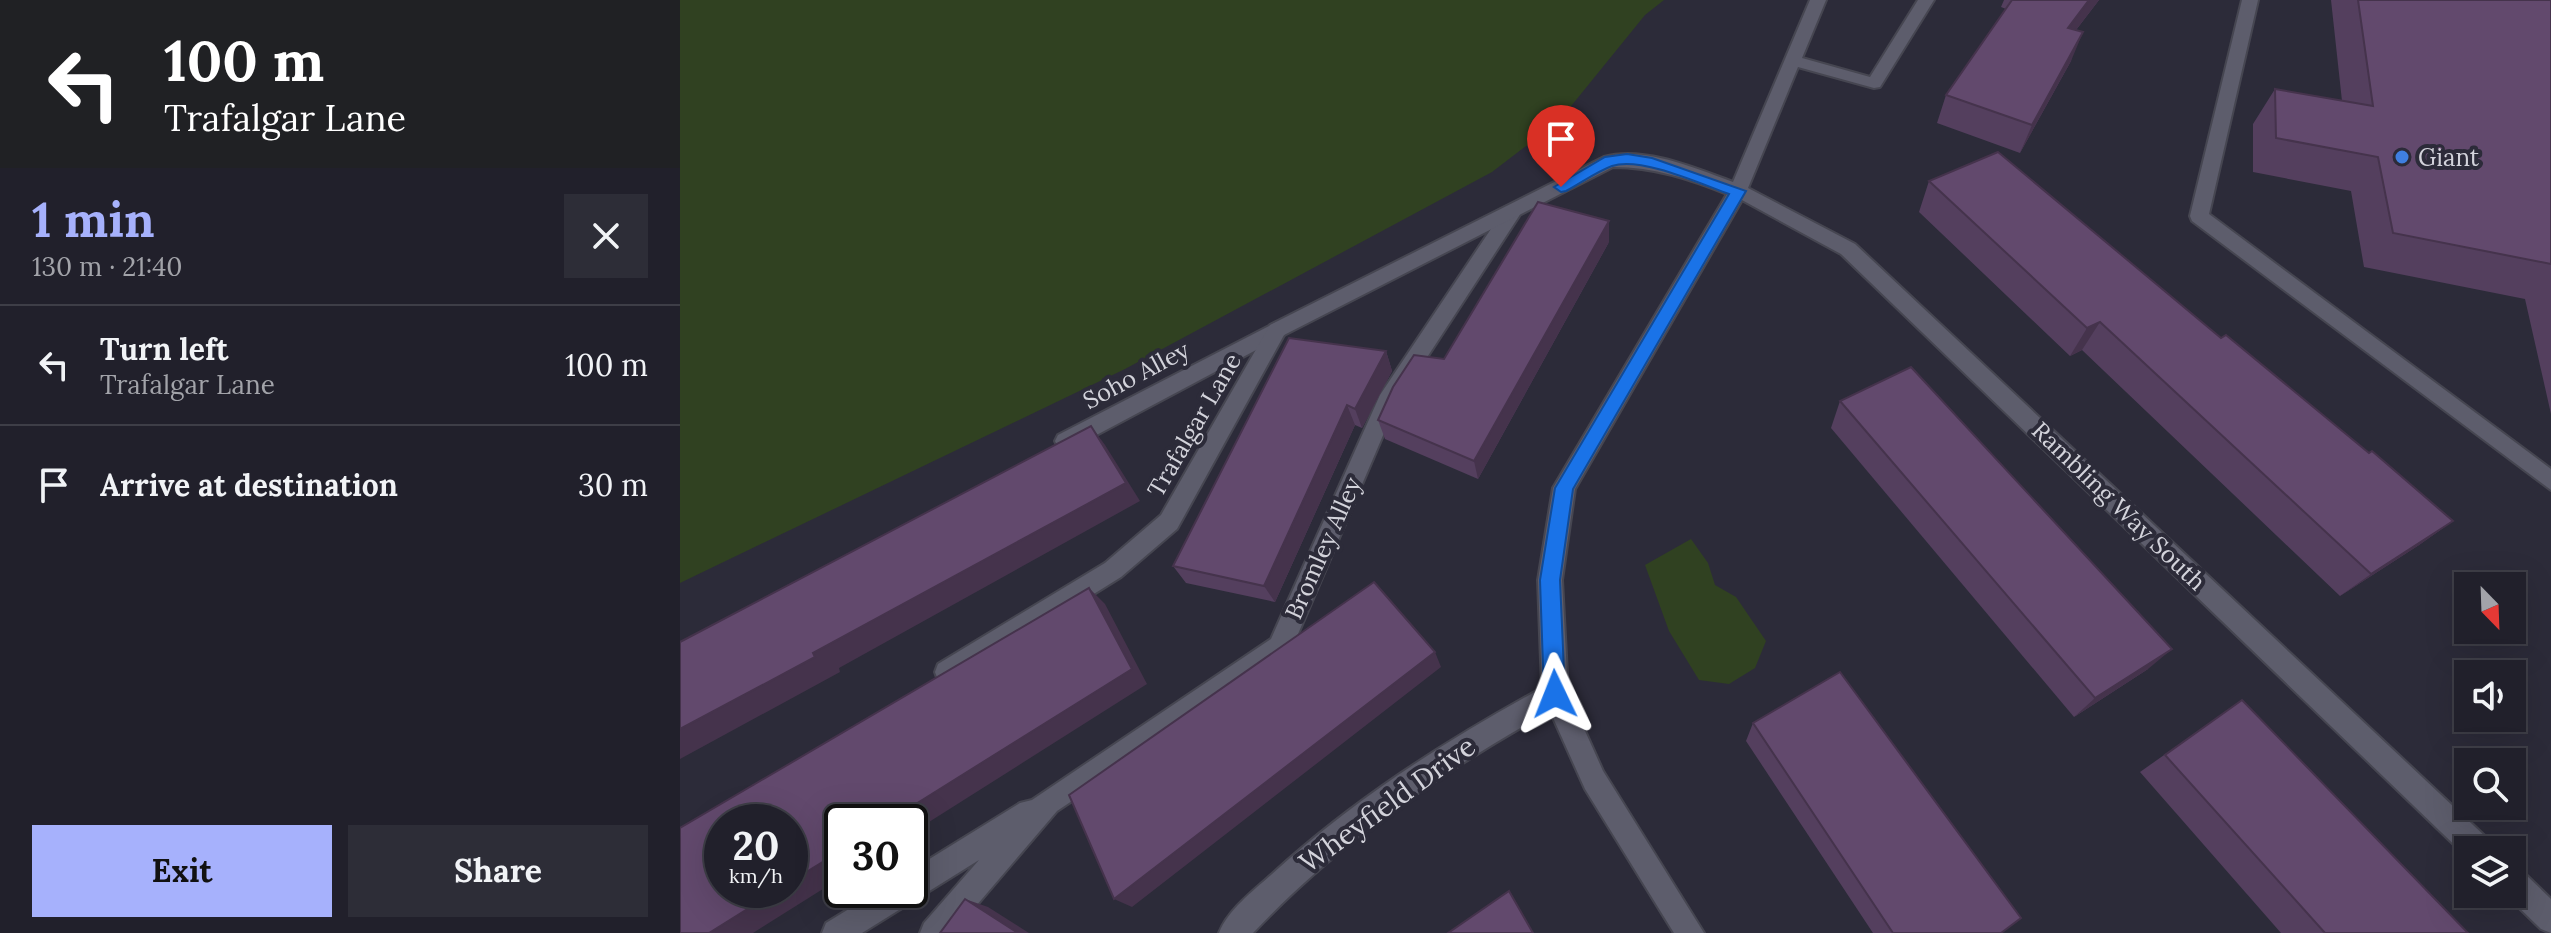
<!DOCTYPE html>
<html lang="en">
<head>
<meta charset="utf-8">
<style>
	:root { --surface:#21202b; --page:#2d2d37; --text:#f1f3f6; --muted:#a2a3a9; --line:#3e3e47; --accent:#a6b1fc }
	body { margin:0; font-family:Lora,serif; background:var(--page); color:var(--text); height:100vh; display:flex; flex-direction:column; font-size:30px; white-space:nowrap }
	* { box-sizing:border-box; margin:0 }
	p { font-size:26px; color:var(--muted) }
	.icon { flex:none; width:44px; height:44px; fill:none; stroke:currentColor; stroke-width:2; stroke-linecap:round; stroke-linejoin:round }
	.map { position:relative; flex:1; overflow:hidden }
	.panel { display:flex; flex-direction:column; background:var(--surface); width:680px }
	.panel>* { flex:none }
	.hud { background:#202124; color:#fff; overflow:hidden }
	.needle { width:52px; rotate:157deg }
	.tools { position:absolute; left:1774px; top:572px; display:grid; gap:16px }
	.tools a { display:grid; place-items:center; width:72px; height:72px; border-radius:0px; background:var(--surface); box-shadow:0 8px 32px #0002,0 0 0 2px var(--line); font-size:40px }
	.speed { position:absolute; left:24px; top:804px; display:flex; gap:16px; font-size:40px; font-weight:700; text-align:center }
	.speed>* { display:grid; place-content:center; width:104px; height:104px; border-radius:50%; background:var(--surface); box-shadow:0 8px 32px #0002,0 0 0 2px var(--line); line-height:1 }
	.speed small { font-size:20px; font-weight:400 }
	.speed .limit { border:4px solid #111; border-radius:12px; background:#fff; color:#111 }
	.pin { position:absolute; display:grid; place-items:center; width:68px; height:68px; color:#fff; margin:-82px -34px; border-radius:50% 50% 50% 0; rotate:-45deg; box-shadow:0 0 8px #0007 }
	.pin .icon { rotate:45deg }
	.me { position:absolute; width:88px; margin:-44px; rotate:358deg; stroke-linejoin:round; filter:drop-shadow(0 0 6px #0008) }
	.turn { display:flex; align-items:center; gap:28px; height:168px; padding:0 32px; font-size:36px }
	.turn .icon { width:104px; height:104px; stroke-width:2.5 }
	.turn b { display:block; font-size:56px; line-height:68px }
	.round { display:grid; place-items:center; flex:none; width:84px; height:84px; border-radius:0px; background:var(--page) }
	.head { display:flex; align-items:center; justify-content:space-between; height:136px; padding:0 32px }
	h1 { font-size:48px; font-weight:700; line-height:60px; color:var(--accent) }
	.action { display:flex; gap:16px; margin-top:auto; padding:16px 32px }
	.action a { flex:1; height:92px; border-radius:0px; background:var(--accent); color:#111; font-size:32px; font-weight:700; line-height:92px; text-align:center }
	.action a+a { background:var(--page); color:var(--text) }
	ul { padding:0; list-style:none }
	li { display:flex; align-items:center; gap:24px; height:120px; padding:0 32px; border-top:2px solid var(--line) }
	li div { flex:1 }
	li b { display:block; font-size:30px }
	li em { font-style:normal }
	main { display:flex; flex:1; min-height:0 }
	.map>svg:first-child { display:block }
	.green { fill:#304121 }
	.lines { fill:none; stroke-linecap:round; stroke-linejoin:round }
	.service-casing { stroke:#464651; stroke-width:4 }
	.minor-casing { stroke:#464651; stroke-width:4 }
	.service { fill:#5d5d6c; fill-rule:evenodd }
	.minor { fill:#5d5d6c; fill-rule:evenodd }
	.wall { fill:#543f5e }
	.shaded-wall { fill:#45334c }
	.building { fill:#62496d; stroke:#45334c; stroke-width:2 }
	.route { fill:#1a73e8; stroke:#114b97; stroke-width:2 }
	.shop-dot { fill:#3f7fe0; stroke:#2c2b39; stroke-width:3 }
	.labels { text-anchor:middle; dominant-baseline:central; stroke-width:8; stroke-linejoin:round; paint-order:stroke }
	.poi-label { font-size:24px; fill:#d3d3db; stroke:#2c2b39; text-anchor:start }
	.street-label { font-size:24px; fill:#d3d3db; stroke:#2c2b39 }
	.near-street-label { font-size:28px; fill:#d3d3db; stroke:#2c2b39 }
</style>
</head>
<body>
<main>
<section class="panel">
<div class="hud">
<div class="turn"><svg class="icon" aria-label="left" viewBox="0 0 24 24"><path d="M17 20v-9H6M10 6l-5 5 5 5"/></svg><div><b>100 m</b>Trafalgar Lane</div></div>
</div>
<div class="head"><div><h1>1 min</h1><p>130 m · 21:40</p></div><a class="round"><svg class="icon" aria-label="close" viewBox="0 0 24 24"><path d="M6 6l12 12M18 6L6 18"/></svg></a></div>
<ul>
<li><svg class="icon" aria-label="left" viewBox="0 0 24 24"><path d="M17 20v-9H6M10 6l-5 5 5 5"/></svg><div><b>Turn left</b><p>Trafalgar Lane</p></div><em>100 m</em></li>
<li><svg class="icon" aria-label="arrive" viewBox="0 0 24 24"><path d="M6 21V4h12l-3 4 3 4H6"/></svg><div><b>Arrive at destination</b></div><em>30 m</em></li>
</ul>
<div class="action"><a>Exit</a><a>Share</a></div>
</section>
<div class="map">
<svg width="1871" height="933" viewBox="0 0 1871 933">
	<rect width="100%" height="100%" fill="#2c2b39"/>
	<g class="green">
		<path d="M 0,0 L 984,0 L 965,15 L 879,121 L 812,172 L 445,369 L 0,583 Z"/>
		<path d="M 1011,539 L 1028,563 L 1035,585 L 1056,597 L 1086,641 L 1075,668 L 1049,684 L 1019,680 L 989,631 L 965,565 Z"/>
	</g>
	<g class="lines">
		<defs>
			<g id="service">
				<path d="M 1562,0 L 1578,0 L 1529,214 L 1871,469 L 1871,490 L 1512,221 L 1510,216 Z"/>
				<path d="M 832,207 L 841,213 L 716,405 L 609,655 L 377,811 L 273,933 L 240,933 L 244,923 L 299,860 L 182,933 L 142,933 L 146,923 L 200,890 L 230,890 L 230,871 L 340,803 L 352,800 L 591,639 L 700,395 L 825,208 Z"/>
				<path d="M 597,322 L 604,325 L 607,330 L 604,335 L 394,447 L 378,447 L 375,441 L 378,435 Z"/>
			</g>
			<g id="minor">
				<path d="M 1130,0 L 1146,0 L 1122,58 L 1190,77 L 1238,0 L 1254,0 L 1200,87 L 1194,88 L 1118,67 L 1068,188 L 1175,244 L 1809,840 L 1813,850 L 1788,850 L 1788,858 L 1161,254 L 1062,200 L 895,489 L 882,580 L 888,693 L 923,771 L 1024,933 L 994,933 L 905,789 L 870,711 C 761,772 659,842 573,933 L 539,933 C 548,910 573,891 591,875 C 673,800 765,741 862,688 L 858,580 L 873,488 L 1047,194 C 1010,179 974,167 933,167 L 604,335 L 497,529 L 441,577 L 276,680 L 267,684 L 258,680 L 255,672 L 258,664 L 425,563 L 481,515 L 590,325 L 924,157 C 964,146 1015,168 1053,182 Z"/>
				<path d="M 1832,867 L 1842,871 L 1871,899 L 1871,933 L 1861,929 L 1825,894 L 1832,894 Z"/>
			</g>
		</defs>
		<use href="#service" class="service-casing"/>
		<use href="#minor" class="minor-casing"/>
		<use href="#service" class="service"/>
		<use href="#minor" class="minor"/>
	</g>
	<g class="wall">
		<path d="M 1324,0 L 1419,0 L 1396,30 L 1391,61 L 1340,153 L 1257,123 L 1266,95 L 1326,9 L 1321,7 Z"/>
		<path d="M 1651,0 L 1871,0 L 1871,414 L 1845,299 L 1684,267 L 1671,191 L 1573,172 L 1573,124 L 1595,89 L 1662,101 Z"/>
		<path d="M 1249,181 L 1541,338 L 1773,521 L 1739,545 L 1660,596 L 1402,350 L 1390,356 L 1239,212 Z"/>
		<path d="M 929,242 L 798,479 L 705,439 L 698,420 L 764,359 Z"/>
		<path d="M 706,351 L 712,371 L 682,428 L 675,425 L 595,602 L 506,583 L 493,566 Z"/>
		<path d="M 1160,401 L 1468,669 L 1394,717 L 1151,428 Z"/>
		<path d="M 1562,700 L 1788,933 L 1601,933 L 1460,772 Z"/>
		<path d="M 1073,723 L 1321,933 L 1193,933 L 1066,741 Z"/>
	</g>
	<g class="shaded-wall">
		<path d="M 1409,0 L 1419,0 L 1376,56 L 1388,28 Z"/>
		<path d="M 1403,32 L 1391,61 L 1340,153 L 1352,125 Z"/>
		<path d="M 929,221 L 929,242 L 798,479 L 794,461 Z"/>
		<path d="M 1420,322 L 1402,350 L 1390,356 L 1407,328 Z"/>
		<path d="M 706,351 L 712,371 L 682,428 L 675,409 Z"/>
		<path d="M 667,405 L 675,425 L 595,602 L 584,586 Z"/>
		<path d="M 411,426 L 425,445 L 460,501 L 159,668 L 160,672 L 0,759 L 0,729 L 133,653 Z"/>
		<path d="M 1773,521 L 1739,545 L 1660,596 L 1691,574 Z"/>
		<path d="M 409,588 L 425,604 L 467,684 L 230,834 L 230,822 L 207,822 Z"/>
		<path d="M 1492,649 L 1468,669 L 1394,717 L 1415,698 Z"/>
		<path d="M 755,652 L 761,667 L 452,907 L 434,899 Z"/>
		<path d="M 162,850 L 162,877 L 73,933 L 29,933 L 98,890 L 110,890 L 110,882 Z"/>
		<path d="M 285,899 L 308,907 L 349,933 L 338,933 Z"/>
	</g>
	<g class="building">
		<path d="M 1332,0 L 1409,0 L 1388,28 L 1403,32 L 1352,125 L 1266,95 Z"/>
		<path d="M 1678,0 L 1871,0 L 1871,264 L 1713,233 L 1698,157 L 1596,138 L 1595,89 L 1693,106 Z"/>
		<path d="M 1318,152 L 1541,338 L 1546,335 L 1689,453 L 1692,451 L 1773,521 L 1691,574 L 1420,322 L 1407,328 L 1249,181 Z"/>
		<path d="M 858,202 L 929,221 L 794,461 L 698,420 L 713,387 L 734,355 L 764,359 Z"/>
		<path d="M 609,338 L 706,351 L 675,409 L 667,405 L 584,586 L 493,566 Z"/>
		<path d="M 1231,367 L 1492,649 L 1415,698 L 1160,401 Z"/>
		<path d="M 411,426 L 446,483 L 133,653 L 135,657 L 0,729 L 0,642 Z"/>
		<path d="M 694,582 L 755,652 L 434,899 L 389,795 Z"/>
		<path d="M 409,588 L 452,669 L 207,822 L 162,822 L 162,850 L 110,882 L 110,822 L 42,822 L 42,890 L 98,890 L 29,933 L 0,933 L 0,828 Z"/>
		<path d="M 1160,672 L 1341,918 L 1321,933 L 1213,933 L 1073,723 Z"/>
		<path d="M 1562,700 L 1788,933 L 1645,933 L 1485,755 Z"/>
		<path d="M 829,891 L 853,933 L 768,933 Z"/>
		<path d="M 285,899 L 338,933 L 260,933 Z"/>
	</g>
	<path class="route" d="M 947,154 L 972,158 L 1066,191 L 893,489 L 880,580 L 885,694 L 882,701 L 875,704 L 867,701 L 864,694 L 860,580 L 875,488 L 1049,194 C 1021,184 960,156 932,166 C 916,172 901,183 886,191 L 881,192 L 874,187 L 925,157 Z"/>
	<circle class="shop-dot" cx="1722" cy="157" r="8"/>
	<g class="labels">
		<g class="poi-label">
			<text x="1738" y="157">Giant</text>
		</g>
		<g class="street-label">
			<text transform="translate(456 375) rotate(-28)">Soho Alley</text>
			<text transform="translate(514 425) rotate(-60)">Trafalgar Lane</text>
			<text transform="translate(1439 506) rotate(44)">Rambling Way South</text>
			<text transform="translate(643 548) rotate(-66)">Bromley Alley</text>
		</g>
		<g class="near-street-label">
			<text transform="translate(707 804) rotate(-36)">Wheyfield Drive</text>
		</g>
	</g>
</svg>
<div class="tools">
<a><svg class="needle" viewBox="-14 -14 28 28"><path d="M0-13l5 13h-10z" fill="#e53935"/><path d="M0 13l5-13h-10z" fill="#a2a3a9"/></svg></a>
<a><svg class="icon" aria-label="sound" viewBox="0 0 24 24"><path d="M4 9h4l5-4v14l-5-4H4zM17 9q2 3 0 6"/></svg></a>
<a><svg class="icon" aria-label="search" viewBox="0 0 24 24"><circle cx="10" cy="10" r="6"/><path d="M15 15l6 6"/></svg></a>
<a><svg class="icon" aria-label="layers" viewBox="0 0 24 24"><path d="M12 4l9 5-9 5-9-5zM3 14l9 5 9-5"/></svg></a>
</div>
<div class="speed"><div>20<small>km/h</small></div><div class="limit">30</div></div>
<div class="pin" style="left:881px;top:187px;background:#d93025"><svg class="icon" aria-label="arrive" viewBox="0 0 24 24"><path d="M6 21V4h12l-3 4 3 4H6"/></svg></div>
<svg class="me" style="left:875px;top:694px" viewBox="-20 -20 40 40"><path d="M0-17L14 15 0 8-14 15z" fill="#1a73e8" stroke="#fff" stroke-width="4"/></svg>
</div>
</main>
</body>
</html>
